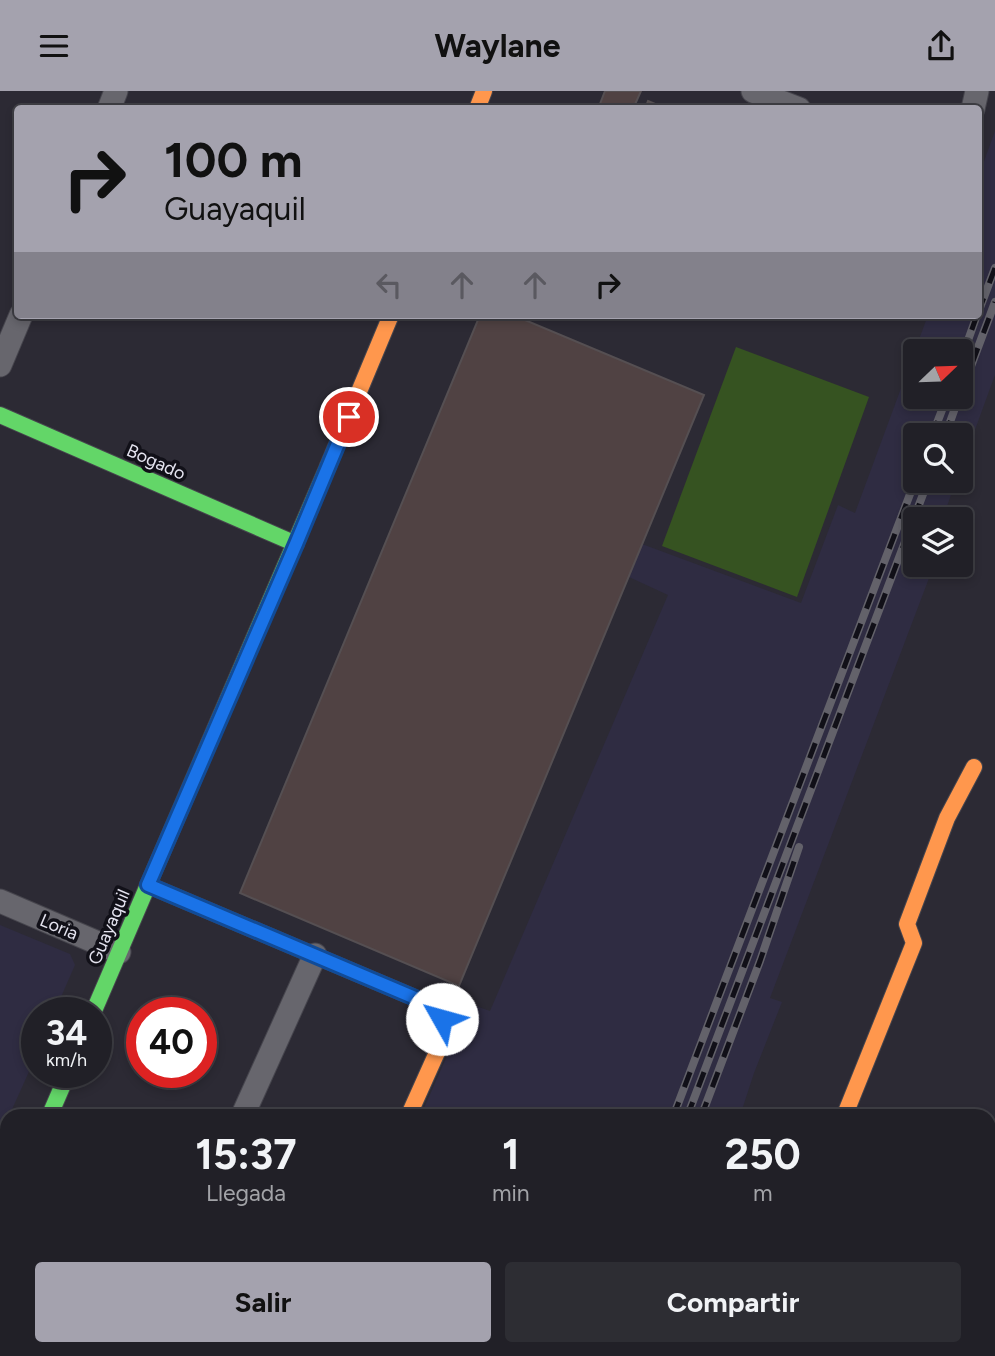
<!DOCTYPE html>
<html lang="es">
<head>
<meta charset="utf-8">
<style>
	:root { --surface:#212027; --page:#2d2d33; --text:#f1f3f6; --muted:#a2a3a7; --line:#3e3e44; --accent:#a4a2ae }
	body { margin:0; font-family:Figtree,sans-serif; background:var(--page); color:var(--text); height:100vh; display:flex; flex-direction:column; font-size:26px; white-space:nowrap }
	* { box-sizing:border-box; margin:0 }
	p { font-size:23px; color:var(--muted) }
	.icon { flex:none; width:38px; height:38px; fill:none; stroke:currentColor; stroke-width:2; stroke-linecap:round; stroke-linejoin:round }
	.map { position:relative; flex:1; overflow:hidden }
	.panel { position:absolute; left:0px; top:1018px; width:996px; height:247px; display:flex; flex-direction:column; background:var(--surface); border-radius:21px 21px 0 0; box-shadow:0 4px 10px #0003,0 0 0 2px var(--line) }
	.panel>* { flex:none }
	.guide { position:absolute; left:14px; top:14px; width:968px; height:214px; border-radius:7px; box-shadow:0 4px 10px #0003,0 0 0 2px var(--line); background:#a4a2ae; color:#111; overflow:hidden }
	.needle { width:46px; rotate:67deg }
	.buttons { position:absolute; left:903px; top:248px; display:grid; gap:14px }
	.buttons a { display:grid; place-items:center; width:70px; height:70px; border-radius:7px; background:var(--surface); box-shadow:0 4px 10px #0003,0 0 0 2px var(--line); font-size:35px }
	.speed { position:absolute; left:21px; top:906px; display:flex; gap:14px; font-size:35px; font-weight:700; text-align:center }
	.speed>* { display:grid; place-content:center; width:91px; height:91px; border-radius:50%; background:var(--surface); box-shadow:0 4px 10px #0003,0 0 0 2px var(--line); line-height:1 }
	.speed small { font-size:18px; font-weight:400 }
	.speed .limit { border:10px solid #d22; background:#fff; color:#111 }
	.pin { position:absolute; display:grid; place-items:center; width:60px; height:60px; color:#fff; margin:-30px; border:4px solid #fff; border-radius:50%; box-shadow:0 2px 7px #0007 }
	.me { position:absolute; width:77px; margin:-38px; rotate:308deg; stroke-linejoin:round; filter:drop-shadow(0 0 5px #0008) }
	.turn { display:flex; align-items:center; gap:24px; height:147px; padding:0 35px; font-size:32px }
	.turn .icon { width:91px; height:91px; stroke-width:2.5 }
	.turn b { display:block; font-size:49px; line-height:60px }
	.lanes { display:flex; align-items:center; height:66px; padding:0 35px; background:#0003; justify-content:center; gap:35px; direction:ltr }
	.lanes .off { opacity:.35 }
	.eta { display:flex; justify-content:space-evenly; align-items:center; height:119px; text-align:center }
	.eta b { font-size:42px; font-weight:700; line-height:49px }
	.action { display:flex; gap:14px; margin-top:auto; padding:14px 35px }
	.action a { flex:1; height:80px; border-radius:7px; background:var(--accent); color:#111; font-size:28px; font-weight:700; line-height:80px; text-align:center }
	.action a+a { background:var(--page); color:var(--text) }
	header { display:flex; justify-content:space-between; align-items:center; height:91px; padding:0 35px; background:var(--accent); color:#111; font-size:32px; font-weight:700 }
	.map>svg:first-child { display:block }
	.built { fill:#2f2c42; fill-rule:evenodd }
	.green { fill:#365321 }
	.building { fill:#504243; stroke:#554f52; stroke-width:2 }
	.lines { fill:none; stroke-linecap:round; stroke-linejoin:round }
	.street-casing { stroke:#46454d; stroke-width:25 }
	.fast-casing { stroke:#46454d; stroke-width:18 }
	.slow-casing { stroke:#46454d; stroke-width:18 }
	.street { stroke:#67666d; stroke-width:23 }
	.fast { stroke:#63d668; stroke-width:16 }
	.slow { stroke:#ff974d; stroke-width:16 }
	.rail-casing { stroke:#63626a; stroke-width:8 }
	.rail { stroke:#111018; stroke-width:5; stroke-dasharray:16; stroke-linecap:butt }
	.route-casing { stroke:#114b97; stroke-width:18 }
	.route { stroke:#1a73e8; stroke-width:12 }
	.labels { text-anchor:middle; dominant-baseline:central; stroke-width:7; stroke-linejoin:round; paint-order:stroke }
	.street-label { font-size:18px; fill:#e4e3ef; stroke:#111018 }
</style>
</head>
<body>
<header><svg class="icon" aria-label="menu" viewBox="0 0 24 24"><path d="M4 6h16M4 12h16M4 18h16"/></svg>Waylane<svg class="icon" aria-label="share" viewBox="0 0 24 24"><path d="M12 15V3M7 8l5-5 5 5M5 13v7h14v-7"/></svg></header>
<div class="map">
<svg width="995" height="1265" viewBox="0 0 995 1265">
	<rect width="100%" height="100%" fill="#2c2a34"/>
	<g class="built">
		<path d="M 995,40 L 995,284 L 961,377 L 961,345 L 915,345 L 915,390 L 956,390 L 942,429 L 915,429 L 915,474 L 934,474 L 770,907 L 782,911 L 754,982 L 740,1025 L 420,1026 L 470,913 L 490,920 L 668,504 L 629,486 L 642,453 L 801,512 L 838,414 L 855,422 L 928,224 L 978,224 L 978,87 ZM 915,261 L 961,261 L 961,306 L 915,306 Z"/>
		<path d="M 0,834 L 70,863 L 75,874 L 54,922 L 37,922 L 37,963 L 9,1025 L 7,1026 L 0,1047 Z"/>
		<path d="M 315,1258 L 729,1258 L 726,1265 L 312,1265 Z"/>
	</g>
	<g class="green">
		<path d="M 736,256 L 869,306 L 797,506 L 662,455 Z"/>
		<path d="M 318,1258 L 537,1258 L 535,1265 L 314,1265 Z"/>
	</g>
	<g class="building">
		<path d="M 605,0 L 641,0 L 633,18 L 598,18 Z"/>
		<path d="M 648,10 L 667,18 L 645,18 Z"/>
		<path d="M 480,224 L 513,224 L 704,304 L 459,895 L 240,802 Z"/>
	</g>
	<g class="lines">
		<defs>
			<g id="street">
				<path d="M 753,0 L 799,18"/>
				<path d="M 109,18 L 116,0"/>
				<path d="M 973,18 L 977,0"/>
				<path d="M 0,274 L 21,224"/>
				<path d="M 0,810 L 119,861"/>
				<path d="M 242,1026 L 315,864"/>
				<path d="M 132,1265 L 136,1258"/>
				<path d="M 300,1265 L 303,1258"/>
				<path d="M 823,1265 L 826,1258"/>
			</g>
			<g id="fast">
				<path d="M 0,324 L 296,453"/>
				<path d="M 93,922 L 328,375"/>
				<path d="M 49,1026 L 68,982"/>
			</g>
			<g id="slow">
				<path d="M 477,18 L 484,0"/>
				<path d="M 328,375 L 391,224"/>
				<path d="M 148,794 L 427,912 L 442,927 L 443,948 L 408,1026"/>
				<path d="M 844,1026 L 914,852 L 907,833 L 947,727 L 974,676"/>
				<path d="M 0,1141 L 7,1124"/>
			</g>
		</defs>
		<use href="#street" class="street-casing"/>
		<use href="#fast" class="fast-casing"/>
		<use href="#slow" class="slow-casing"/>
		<use href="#street" class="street"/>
		<use href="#fast" class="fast"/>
		<use href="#slow" class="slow"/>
		<defs>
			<g id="rail">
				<path d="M 978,222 L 995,177"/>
				<path d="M 961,269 L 977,224"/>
				<path d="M 961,302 L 995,211"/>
				<path d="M 932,345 L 947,306"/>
				<path d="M 945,345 L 959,306"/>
				<path d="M 673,1026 L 915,390"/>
				<path d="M 687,1026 L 928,390"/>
				<path d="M 701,1026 L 760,870 L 799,756"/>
				<path d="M 989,1138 L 995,1124"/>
				<path d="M 989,1163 L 995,1155"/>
				<path d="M 583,1265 L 585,1258"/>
				<path d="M 596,1265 L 598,1258"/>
				<path d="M 610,1265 L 612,1258"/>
				<path d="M 932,1265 L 935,1258"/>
			</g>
		</defs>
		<use href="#rail" class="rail-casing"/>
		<use href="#rail" class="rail"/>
	</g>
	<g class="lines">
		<defs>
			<path id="route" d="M 349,326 L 296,453 L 148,794 L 427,912 L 442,928"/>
		</defs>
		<use href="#route" class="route-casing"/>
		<use href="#route" class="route"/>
	</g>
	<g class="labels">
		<g class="street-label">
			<text transform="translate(156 371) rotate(24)">Bogado</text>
			<text transform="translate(59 836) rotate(23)">Loria</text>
			<text transform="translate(109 836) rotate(-67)">Guayaquil</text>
		</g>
	</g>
</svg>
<div class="buttons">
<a><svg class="needle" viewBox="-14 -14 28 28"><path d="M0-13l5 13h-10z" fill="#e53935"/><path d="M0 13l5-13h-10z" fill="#a2a3a7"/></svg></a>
<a><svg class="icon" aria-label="search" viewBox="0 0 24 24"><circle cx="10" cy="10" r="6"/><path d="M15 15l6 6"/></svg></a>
<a><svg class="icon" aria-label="layers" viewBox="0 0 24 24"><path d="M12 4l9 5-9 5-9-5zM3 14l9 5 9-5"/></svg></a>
</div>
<div class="speed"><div>34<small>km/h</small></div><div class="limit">40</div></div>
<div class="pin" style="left:349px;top:326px;background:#d93025"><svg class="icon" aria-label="arrive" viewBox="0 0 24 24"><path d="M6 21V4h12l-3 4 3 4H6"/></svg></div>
<svg class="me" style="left:442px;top:928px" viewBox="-20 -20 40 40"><circle r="19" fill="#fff"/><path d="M0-13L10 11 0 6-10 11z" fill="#1a73e8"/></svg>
<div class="guide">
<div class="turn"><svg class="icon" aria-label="right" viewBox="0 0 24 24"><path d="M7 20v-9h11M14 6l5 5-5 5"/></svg><div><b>100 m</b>Guayaquil</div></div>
<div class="lanes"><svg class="icon off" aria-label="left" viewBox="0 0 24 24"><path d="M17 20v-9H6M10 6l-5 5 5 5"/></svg><svg class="icon off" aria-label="ahead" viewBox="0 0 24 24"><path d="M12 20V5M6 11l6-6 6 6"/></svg><svg class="icon off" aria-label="ahead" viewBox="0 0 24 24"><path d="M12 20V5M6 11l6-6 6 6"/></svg><svg class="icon" aria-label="right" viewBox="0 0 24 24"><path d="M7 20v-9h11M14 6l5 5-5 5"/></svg></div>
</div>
<section class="panel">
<div class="eta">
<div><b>15:37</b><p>Llegada</p></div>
<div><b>1</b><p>min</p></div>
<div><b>250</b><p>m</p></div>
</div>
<div class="action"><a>Salir</a><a>Compartir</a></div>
</section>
</div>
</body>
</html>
